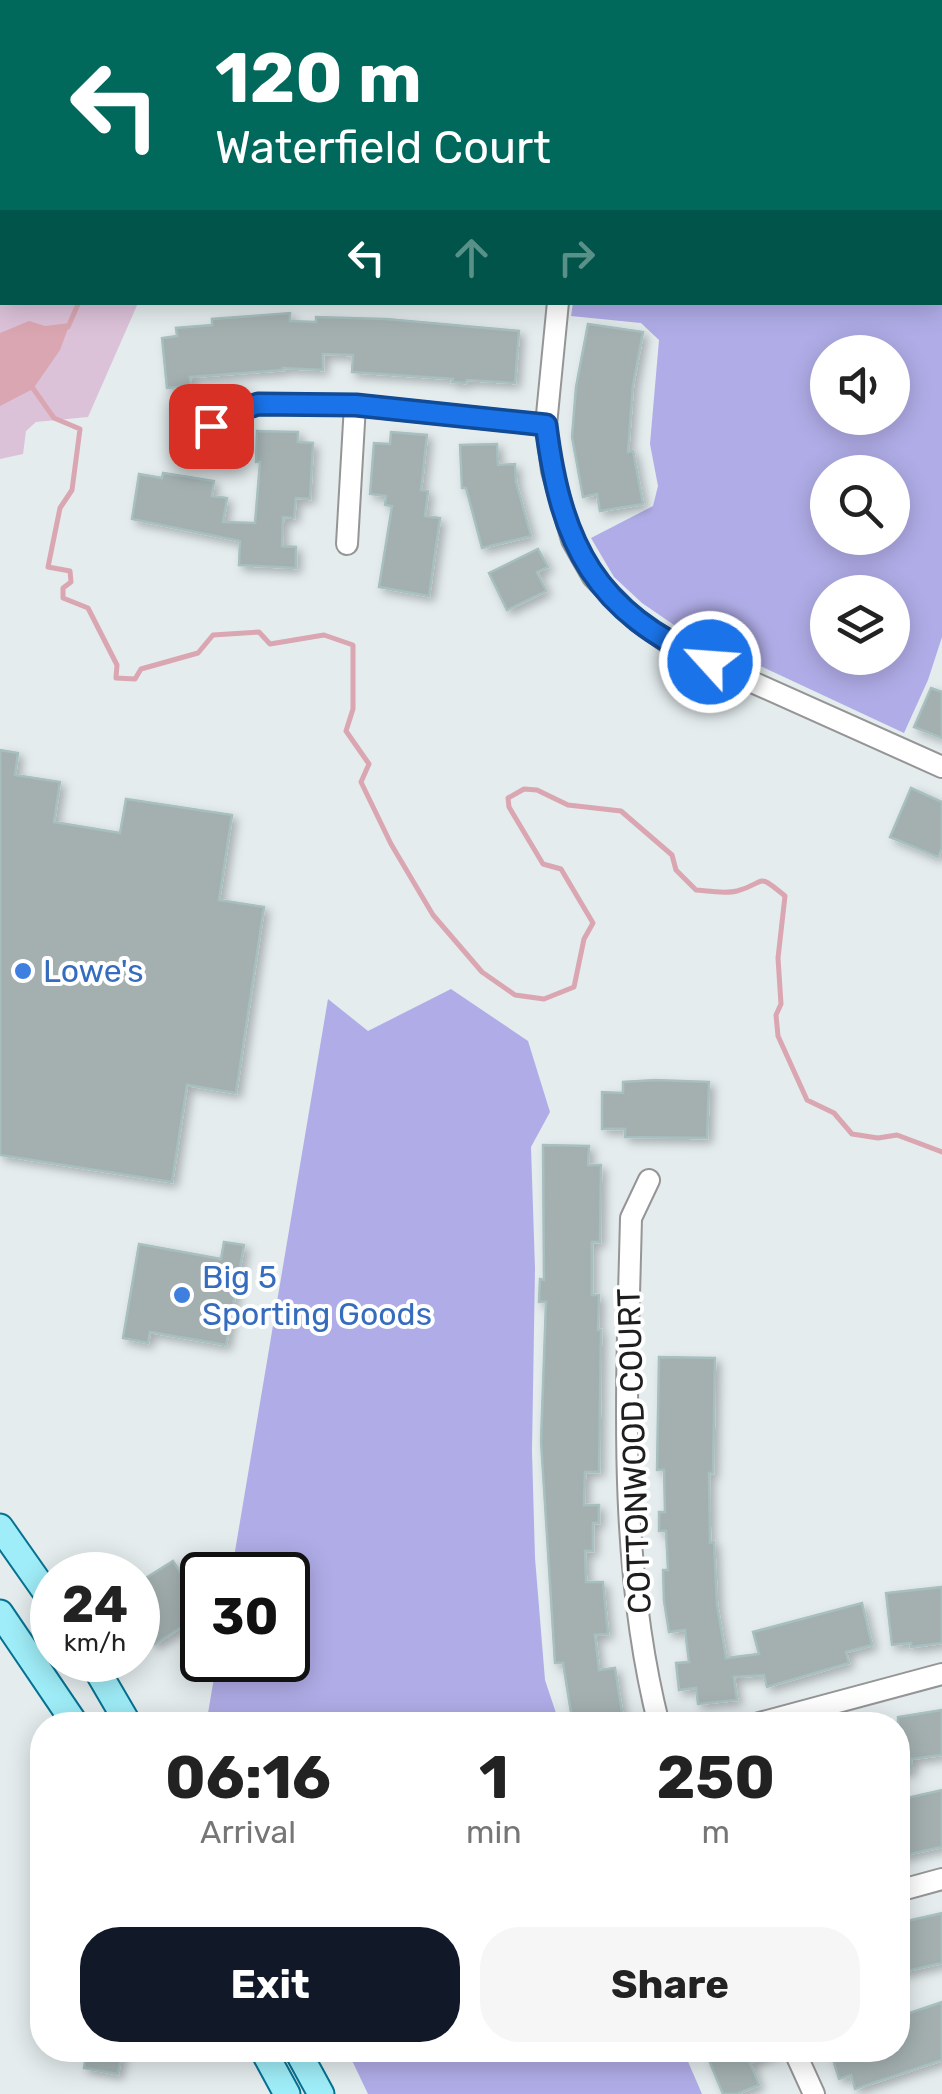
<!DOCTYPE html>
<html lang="en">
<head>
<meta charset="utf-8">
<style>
	:root { --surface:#fff; --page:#f6f6f6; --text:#222; --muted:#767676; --accent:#111827 }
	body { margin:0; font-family:Rubik,sans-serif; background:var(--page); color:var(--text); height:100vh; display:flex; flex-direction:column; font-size:38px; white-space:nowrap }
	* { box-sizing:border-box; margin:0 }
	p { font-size:32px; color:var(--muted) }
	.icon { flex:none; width:55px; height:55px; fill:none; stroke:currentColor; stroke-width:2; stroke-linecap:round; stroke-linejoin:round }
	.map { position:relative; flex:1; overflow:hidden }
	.drawer { position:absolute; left:30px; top:1712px; width:880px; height:350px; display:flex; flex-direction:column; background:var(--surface); border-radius:40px; box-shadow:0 5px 25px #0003 }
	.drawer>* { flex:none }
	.top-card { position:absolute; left:0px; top:0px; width:942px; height:305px; box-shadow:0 5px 25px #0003; background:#00695c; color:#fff; overflow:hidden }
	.controls { position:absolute; left:810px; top:335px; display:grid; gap:20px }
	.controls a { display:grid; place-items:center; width:100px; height:100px; border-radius:50%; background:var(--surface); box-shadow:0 5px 25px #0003; font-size:50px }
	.speed { position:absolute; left:30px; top:1552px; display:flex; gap:20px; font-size:50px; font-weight:700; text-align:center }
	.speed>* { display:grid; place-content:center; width:130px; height:130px; border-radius:50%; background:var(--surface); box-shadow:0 5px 25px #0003; line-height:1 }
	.speed small { font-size:25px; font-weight:400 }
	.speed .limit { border:5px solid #111; border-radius:15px; background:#fff; color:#111 }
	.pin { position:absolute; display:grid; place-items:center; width:85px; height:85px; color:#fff; margin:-42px; border-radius:20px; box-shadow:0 5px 15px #0006 }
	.me { position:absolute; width:110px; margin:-55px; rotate:296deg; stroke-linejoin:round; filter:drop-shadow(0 0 8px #0008) }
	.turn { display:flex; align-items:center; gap:35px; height:210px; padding:0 50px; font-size:45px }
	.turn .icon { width:130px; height:130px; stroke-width:2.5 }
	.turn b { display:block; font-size:70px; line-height:85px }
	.lanes { display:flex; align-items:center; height:95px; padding:0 50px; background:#0003; justify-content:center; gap:50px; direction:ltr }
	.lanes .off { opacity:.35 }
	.eta { display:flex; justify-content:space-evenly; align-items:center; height:170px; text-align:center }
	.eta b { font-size:60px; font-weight:700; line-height:70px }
	.cta { display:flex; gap:20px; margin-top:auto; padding:20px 50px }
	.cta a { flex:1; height:115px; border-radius:40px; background:var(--accent); color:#fff; font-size:40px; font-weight:700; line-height:115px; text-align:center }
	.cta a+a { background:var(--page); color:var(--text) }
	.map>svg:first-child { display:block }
	.grass { fill:#b0ace7; fill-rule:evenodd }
	.wetland { fill:#dcc2d9 }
	.water { fill:#daa6b1 }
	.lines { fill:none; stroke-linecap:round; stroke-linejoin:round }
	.stream { stroke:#daa6b1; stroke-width:5 }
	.building { fill:#a4b0b0; stroke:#a7bfbf; stroke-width:2.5; filter:url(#shadow) }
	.minor-casing { stroke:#959595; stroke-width:24 }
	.major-casing { stroke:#067292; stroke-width:29 }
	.minor { stroke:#fff; stroke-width:20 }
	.major { stroke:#9fedf8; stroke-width:25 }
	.route-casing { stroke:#114b97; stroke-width:25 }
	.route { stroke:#1a73e8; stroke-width:18 }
	.shop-dot { fill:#3f7fe0; stroke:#fff; stroke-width:4 }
	.labels { text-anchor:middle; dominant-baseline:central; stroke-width:8; stroke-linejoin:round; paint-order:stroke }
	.shop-label { font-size:32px; fill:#366cbe; stroke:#fff; text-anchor:start }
	.street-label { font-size:32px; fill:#1e1e1e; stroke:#fff }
</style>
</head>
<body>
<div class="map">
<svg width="942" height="2094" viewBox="0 0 942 2094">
	<defs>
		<filter id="shadow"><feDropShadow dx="4.5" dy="4.5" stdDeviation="5" flood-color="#0004"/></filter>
	</defs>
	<rect width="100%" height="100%" fill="#e4ecee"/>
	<g class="grass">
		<path d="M 762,0 L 942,0 L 942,637 L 928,680 L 904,733 L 677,627 L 642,603 L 614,577 L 591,538 L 653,506 L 658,486 L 650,444 L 659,340 L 641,323 L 571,316 L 573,303 L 940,302 L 940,2 L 761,2 ZM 828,352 L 892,352 L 892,418 L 828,418 ZM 828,472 L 892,472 L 892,538 L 828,538 ZM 828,592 L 892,592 L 892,658 L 828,658 Z"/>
		<path d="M 451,989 L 528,1041 L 550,1112 L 531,1147 L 535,1269 L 532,1451 L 535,1558 L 545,1680 L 560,1725 L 206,1725 L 217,1660 L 288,1660 L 288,1575 L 231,1575 L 328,999 L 368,1031 Z"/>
		<path d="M 347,2050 L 683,2050 L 702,2094 L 368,2094 Z"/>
	</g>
	<path class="wetland" d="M 0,179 L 2,179 L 2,302 L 138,303 L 88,417 L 36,422 L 26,431 L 23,454 L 0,459 Z"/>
	<path class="water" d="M 29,321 L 45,326 L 70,323 L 60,350 L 33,389 L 0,406 L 0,333 Z"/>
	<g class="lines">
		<g class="stream">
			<path d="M 940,267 L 942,268"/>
			<path d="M 68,327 L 79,302"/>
			<path d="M 32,387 L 54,418 L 80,429 L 72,490 L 60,508 L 48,567 L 70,571 L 71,582 L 63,588 L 63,598 L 88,608 L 117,665 L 116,678 L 135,679 L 141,669 L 198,653 L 213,635 L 259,632 L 270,644 L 324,635 L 353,645 L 353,709 L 346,731 L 369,764 L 361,782 L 391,844 L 433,915 L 482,972 L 515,995 L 544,999 L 574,987 L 584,939 L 593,923 L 561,869 L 543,864 L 509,807 L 508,798 L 524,789 L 537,790 L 568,805 L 621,811 L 672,855 L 676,870 L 696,890 C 708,891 725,894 737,891 C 767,883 755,871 785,896 L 778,958 L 781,1004 L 776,1015 L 778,1036 L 807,1100 L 834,1113 L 852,1134 L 878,1138 L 897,1135 L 942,1152"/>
		</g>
	</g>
	<g class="building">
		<path d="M 290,313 L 290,321 L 316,322 L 316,317 L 386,319 L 519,331 L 515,383 L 467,380 L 466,383 L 452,382 L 453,379 L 352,372 L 353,355 L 323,354 L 323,370 L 283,368 L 283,370 L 190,377 L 191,386 L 167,388 L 162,338 L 177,336 L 176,328 L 212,325 L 212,319 Z"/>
		<path d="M 588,324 L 643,332 L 633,385 L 628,452 L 633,451 L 643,504 L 600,511 L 597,494 L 583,497 L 572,437 L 576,387 Z"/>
		<path d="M 257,431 L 298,432 L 298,442 L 313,443 L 310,499 L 296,498 L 294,518 L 283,517 L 282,546 L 296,547 L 296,568 L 239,565 L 240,541 L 132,519 L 139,474 L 162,478 L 163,473 L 214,481 L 212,496 L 227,498 L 223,522 L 255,523 L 260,462 L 256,462 Z"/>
		<path d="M 391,432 L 427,435 L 421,490 L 428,491 L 425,516 L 440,518 L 429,596 L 379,587 L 392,506 L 385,505 L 386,496 L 370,494 L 374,443 L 390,444 Z"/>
		<path d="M 497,444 L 498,465 L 515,464 L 516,482 L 531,536 L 482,548 L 466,488 L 462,488 L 460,445 Z"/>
		<path d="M 538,549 L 548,567 L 537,572 L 546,591 L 507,610 L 489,573 Z"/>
		<path d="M 931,688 L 942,692 L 942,738 L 914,727 Z"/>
		<path d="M 0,750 L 18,753 L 15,775 L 60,782 L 54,822 L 120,833 L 126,799 L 232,815 L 219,900 L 264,907 L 236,1093 L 187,1085 L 172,1182 L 0,1155 Z"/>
		<path d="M 911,788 L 942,802 L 942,848 L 938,857 L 890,837 Z"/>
		<path d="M 655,1080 L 709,1082 L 707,1138 L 625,1137 L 625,1129 L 602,1129 L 602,1092 L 623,1093 L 623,1082 Z"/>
		<path d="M 543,1145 L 589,1146 L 588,1165 L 601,1165 L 600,1242 L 592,1242 L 592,1295 L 599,1295 L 598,1330 L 601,1330 L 599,1472 L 585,1472 L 584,1505 L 599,1505 L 599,1523 L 593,1523 L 593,1551 L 585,1551 L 586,1582 L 603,1582 L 608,1634 L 595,1635 L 599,1670 L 615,1668 L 624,1725 L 573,1725 L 563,1663 L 555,1663 L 541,1441 L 546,1302 L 539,1302 L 540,1279 L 544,1280 Z"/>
		<path d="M 224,1242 L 244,1245 L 226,1345 L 150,1332 L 148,1343 L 123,1338 L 139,1244 L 221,1259 Z"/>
		<path d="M 659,1357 L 715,1358 L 713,1473 L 709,1473 L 710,1543 L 714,1542 L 717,1605 L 726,1658 L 759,1654 L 753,1632 L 862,1603 L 872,1645 L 846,1652 L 849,1663 L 767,1687 L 764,1675 L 734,1677 L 737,1700 L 698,1704 L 696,1688 L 679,1690 L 676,1663 L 689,1662 L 685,1630 L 669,1632 L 664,1601 L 663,1570 L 668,1570 L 666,1531 L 659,1531 L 659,1512 L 665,1512 L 664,1470 L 657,1470 Z"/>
		<path d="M 208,1559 L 214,1570 L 189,1586 L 202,1607 L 202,1614 L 155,1644 L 146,1631 L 138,1637 L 138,1583 L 173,1561 L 182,1575 Z"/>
		<path d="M 942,1587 L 942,1643 L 911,1647 L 911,1643 L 892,1645 L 886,1593 Z"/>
		<path d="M 942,1710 L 942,1755 L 911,1759 L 912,1769 L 898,1772 L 898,1717 Z"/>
		<path d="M 942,1790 L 942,1847 L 900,1856 L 898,1800 Z"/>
		<path d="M 942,1913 L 942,1963 L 898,1973 L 898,1923 Z"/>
		<path d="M 942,2002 L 942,2060 L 855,2089 L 851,2075 L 839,2079 L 830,2050 L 898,2050 L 898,2017 Z"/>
		<path d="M 87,2050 L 122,2050 L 118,2074 L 84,2068 Z"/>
		<path d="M 728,2050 L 779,2050 L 750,2063 L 759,2085 L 737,2094 L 723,2094 L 708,2058 Z"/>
	</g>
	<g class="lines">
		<defs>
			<g id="minor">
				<path d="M 649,2 L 650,0"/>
				<path d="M 558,302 L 546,425 L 552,471 L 572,540 L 593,577 L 634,618 L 674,647 L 942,767"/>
				<path d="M 193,437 L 229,414 L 258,404 L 355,405 L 546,425"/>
				<path d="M 347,544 L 355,405"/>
				<path d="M 649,1180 L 631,1218 C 627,1387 617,1560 659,1725"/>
				<path d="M 752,1725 L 942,1674"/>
				<path d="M 898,1891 L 942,1879"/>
				<path d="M 794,2050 L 814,2094"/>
			</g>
			<g id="major">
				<path d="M 0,1527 L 52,1601"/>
				<path d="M 0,1613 L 76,1725"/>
				<path d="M 91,1660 L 129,1725"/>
				<path d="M 263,2050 L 287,2094"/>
				<path d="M 297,2050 L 321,2094"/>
			</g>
		</defs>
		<use href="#minor" class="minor-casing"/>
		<use href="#major" class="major-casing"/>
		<use href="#minor" class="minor"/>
		<use href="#major" class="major"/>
	</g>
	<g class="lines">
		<defs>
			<path id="route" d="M 211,426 L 228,414 L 258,404 L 356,405 L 546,425 C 561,545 595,612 710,662"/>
		</defs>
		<use href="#route" class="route-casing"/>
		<use href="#route" class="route"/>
	</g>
	<g class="shop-dot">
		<circle cx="23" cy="971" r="10"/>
		<circle cx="182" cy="1295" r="10"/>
	</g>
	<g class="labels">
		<g class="shop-label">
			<text x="43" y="971">Lowe's</text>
			<text x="202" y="1277">Big 5<tspan x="202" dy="37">Sporting Goods</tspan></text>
		</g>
		<g class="street-label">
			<text transform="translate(634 1451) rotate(-92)">COTTONWOOD COURT</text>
		</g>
	</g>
</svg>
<div class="controls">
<a><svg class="icon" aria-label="sound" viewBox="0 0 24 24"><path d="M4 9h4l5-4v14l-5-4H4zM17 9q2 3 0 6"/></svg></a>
<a><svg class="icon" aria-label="search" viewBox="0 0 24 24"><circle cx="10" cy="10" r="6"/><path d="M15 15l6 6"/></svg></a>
<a><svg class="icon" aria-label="layers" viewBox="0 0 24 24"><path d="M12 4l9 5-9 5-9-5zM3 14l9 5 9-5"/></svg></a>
</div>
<div class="speed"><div>24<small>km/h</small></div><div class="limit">30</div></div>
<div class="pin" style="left:211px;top:426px;background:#d93025"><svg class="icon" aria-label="arrive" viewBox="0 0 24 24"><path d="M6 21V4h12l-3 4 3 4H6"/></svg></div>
<svg class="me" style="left:710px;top:662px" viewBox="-20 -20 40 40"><circle r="17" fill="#1a73e8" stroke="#fff" stroke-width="3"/><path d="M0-11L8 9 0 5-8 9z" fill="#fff"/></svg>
<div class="top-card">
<div class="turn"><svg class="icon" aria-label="left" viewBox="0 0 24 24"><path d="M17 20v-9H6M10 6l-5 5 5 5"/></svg><div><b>120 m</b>Waterfield Court</div></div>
<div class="lanes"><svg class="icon" aria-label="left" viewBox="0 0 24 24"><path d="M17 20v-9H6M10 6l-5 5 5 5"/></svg><svg class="icon off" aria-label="ahead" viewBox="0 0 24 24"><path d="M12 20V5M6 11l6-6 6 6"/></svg><svg class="icon off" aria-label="right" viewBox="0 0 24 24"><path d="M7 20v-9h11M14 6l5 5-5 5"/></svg></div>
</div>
<section class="drawer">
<div class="eta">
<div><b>06:16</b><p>Arrival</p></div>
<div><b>1</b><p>min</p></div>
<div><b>250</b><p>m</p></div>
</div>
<div class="cta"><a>Exit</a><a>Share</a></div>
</section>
</div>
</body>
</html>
